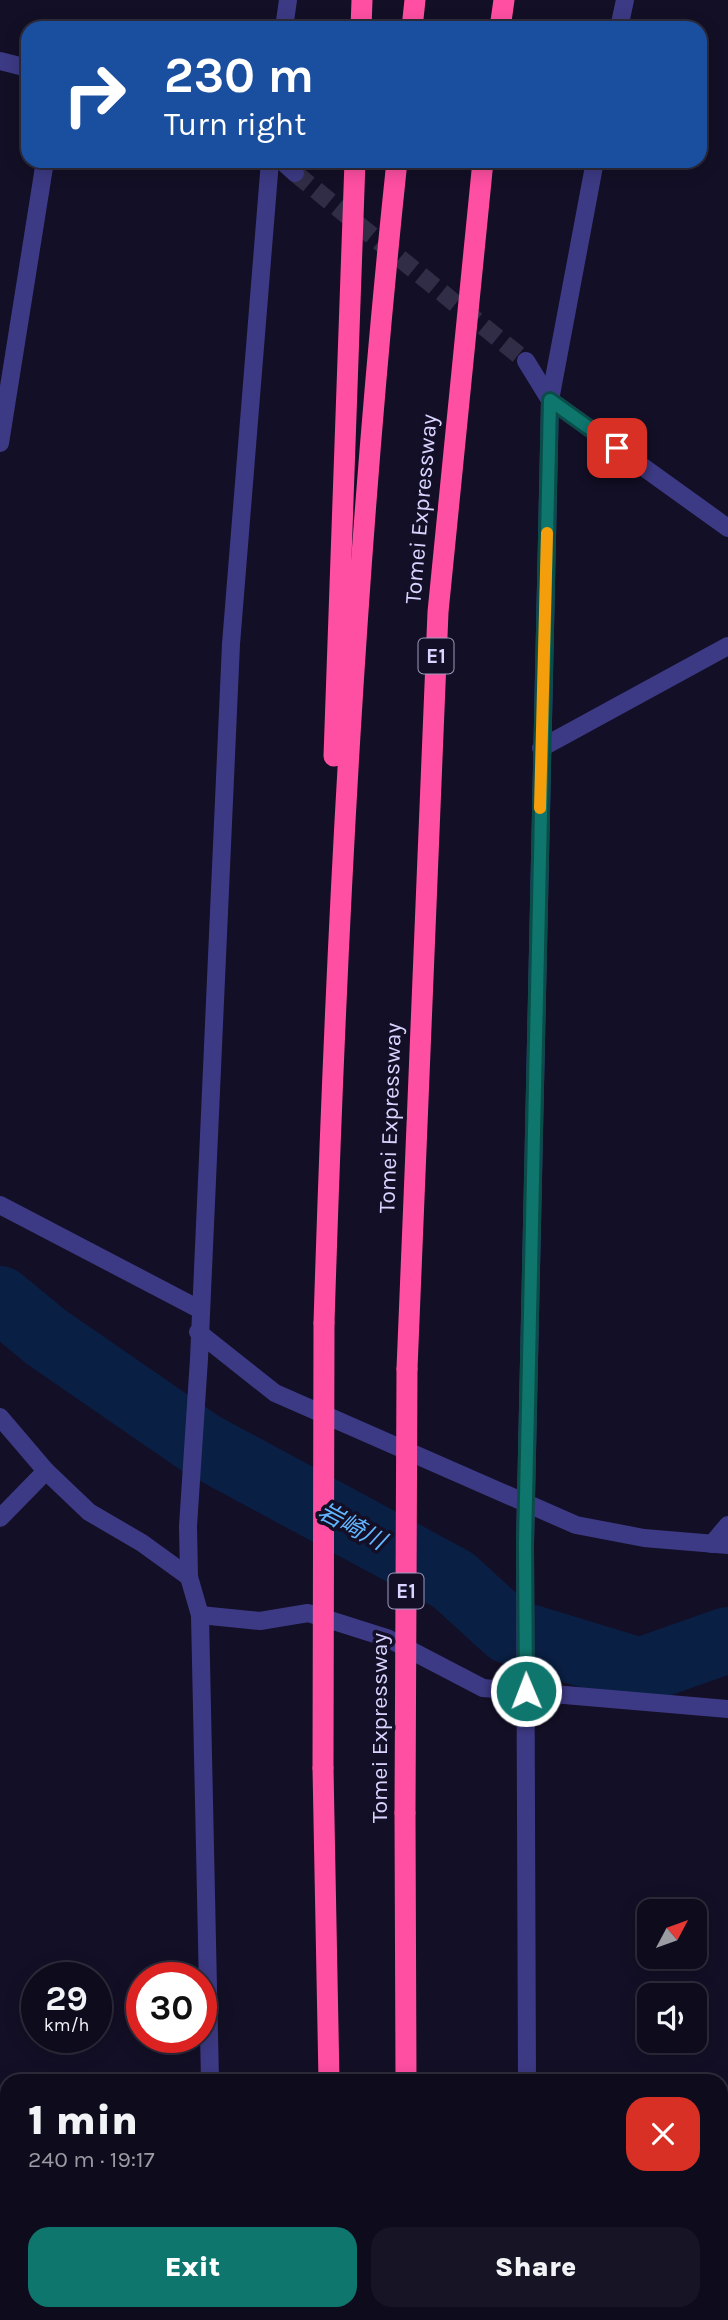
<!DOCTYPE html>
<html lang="en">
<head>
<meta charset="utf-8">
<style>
	:root { --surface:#0e0b1c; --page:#171425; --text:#f1f3f6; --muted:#9b9ba3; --line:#2e2b3b; --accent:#0f766e }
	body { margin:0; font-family:Karla,"Noto Sans JP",sans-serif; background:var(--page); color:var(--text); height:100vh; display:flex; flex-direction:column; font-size:26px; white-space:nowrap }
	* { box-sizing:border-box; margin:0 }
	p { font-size:23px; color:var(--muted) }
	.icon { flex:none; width:38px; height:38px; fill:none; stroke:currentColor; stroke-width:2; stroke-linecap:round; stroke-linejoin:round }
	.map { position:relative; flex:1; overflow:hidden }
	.side { position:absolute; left:0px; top:2074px; width:728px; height:247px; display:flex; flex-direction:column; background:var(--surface); border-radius:21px 21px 0 0; box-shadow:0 4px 18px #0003,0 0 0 2px var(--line) }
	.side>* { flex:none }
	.banner { position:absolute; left:21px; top:21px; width:686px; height:147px; border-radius:21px; box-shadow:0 4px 18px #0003,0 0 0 2px var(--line); background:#1a4fa0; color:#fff; overflow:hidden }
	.needle { width:46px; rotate:49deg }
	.controls { position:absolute; left:637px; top:1899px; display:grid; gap:14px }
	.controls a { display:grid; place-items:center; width:70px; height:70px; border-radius:14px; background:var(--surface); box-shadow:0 4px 18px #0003,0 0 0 2px var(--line); font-size:35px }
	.speed { position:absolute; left:21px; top:1962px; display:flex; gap:14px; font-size:35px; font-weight:700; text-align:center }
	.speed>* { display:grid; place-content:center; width:91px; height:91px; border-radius:50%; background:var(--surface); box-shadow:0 4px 18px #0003,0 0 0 2px var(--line); line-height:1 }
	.speed small { font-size:18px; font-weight:400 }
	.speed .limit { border:10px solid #d22; background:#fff; color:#111 }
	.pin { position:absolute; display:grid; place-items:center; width:60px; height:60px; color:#fff; margin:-30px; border-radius:14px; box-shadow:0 4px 10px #0006 }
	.me { position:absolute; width:77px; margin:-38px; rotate:359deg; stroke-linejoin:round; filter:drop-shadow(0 0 5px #0008) }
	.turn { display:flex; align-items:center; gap:24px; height:147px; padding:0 28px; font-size:32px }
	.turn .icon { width:91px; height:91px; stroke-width:2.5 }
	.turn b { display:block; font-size:49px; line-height:60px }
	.round { display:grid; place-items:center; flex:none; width:74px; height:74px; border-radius:21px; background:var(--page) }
	.head { display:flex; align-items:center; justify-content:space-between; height:119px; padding:0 28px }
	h1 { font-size:42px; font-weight:800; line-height:52px }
	.action { display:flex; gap:14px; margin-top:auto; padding:14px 28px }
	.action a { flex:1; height:80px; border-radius:21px; background:var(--accent); color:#fff; font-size:28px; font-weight:800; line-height:80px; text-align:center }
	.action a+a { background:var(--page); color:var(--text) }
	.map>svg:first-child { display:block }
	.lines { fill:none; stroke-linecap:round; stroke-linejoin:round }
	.river { stroke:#0a1f44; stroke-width:66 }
	.minor-tunnel { stroke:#312d47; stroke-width:18; stroke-dasharray:18 9; stroke-linecap:butt }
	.minor { stroke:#3d3a85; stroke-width:18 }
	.tertiary { stroke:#3d3a85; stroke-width:18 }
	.motorway { stroke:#ff4fa3; stroke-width:21 }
	.motorway-bridge { stroke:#ff4fa3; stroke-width:21 }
	.route-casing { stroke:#0a4d48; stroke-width:18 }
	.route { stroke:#0f766e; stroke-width:12 }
	.slow { stroke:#f59e0b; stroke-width:12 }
	.labels { text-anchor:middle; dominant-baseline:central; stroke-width:7; stroke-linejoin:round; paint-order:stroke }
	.shield { fill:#130f26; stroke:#9e99be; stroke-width:2 }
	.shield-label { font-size:21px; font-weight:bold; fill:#d9d4ff }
	.street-label { font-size:23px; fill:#d9d4ff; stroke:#130f26 }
	.water-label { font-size:24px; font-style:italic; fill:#62b6ff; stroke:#130f26 }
</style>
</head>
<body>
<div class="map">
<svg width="728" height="2320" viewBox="0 0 728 2320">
	<rect width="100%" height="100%" fill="#130f26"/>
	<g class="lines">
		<path class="river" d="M 0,1299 L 46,1337 L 201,1444 L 453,1580 L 509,1631 L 640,1671 L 728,1640"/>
		<path class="minor-tunnel" d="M 295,173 L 526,361"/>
		<g class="minor">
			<path d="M 619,28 L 625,0"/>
			<path d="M 0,61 L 28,68"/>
			<path d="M 282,161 L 295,173"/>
			<path d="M 526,361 L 550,400 L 728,528"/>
			<path d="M 0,443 L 45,161"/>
			<path d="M 541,748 L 728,646"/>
			<path d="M 0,1205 L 199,1309"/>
			<path d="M 198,1332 L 275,1393 L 576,1525 L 644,1538 L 728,1545"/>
			<path d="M 0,1417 L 46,1471 L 89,1512 L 142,1543 L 189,1577"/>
			<path d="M 0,1518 L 46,1471"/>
			<path d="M 712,1544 L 728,1525"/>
			<path d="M 200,1615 L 260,1621 L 308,1613 L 387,1638 L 483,1688 L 728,1709"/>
			<path d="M 210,2081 L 200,1615 L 189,1577 L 188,1526 L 199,1359 L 231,644 L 270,161"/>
			<path d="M 527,2081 L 525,1544 L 550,400 L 595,161"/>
			<path d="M 721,2190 L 728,2197"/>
			<path d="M 528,2314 L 528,2320"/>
		</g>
		<g class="tertiary">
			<path d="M 284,28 L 288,0"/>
			<path d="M 213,2314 L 213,2320"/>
		</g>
		<g class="motorway">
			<path d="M 361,28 L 362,0"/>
			<path d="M 412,28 L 415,0"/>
			<path d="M 500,28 L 504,0"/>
			<path d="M 334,756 L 355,161"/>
			<path d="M 324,1323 C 336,934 356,547 397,161"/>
			<path d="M 407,1369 L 438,612 L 483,161"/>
			<path d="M 323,1768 L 329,2081"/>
			<path d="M 405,1813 L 406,2081"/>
			<path d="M 333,2314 L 333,2320"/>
			<path d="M 406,2314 L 406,2320"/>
		</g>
		<g class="motorway-bridge">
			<path d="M 323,1768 L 324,1323"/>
			<path d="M 405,1813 L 407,1369"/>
		</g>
	</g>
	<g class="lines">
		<defs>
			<path id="route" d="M 526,1691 L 525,1544 L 550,400 L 617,448"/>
		</defs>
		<use href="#route" class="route-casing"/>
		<use href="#route" class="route"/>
		<path class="slow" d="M 540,808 L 547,533"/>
	</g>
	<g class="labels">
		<g class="shield">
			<rect x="418.5" y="638.5" width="35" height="35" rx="5"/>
			<rect x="388.5" y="1573.5" width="35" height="35" rx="5"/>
		</g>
		<g class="shield-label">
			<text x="436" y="656">E1</text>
			<text x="406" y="1591">E1</text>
		</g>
		<g class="street-label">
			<text transform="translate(421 509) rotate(-85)">Tomei Expressway</text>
			<text transform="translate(390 1118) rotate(-88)">Tomei Expressway</text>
			<text transform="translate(379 1728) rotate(-90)">Tomei Expressway</text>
		</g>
		<g class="water-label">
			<text transform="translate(352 1526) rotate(28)">岩崎川</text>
		</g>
	</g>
</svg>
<div class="controls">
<a><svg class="needle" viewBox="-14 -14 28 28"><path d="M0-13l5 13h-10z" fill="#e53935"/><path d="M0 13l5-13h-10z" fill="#9b9ba3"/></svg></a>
<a><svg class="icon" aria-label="sound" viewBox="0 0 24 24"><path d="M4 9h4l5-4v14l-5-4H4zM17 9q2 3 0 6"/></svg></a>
</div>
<div class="speed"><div>29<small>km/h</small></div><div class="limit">30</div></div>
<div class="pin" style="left:617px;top:448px;background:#d93025"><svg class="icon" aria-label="arrive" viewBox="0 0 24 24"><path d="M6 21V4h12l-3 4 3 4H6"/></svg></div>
<svg class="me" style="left:526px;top:1691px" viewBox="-20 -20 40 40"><circle r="17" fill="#0f766e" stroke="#fff" stroke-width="3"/><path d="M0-11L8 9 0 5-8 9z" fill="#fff"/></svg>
<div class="banner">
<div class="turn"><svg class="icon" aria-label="right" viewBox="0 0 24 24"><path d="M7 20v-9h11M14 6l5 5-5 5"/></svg><div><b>230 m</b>Turn right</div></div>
</div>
<section class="side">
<div class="head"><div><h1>1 min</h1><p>240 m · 19:17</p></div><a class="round" style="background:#d93025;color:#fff"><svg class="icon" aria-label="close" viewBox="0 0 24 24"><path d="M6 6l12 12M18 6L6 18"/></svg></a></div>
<div class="action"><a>Exit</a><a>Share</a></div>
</section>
</div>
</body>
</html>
